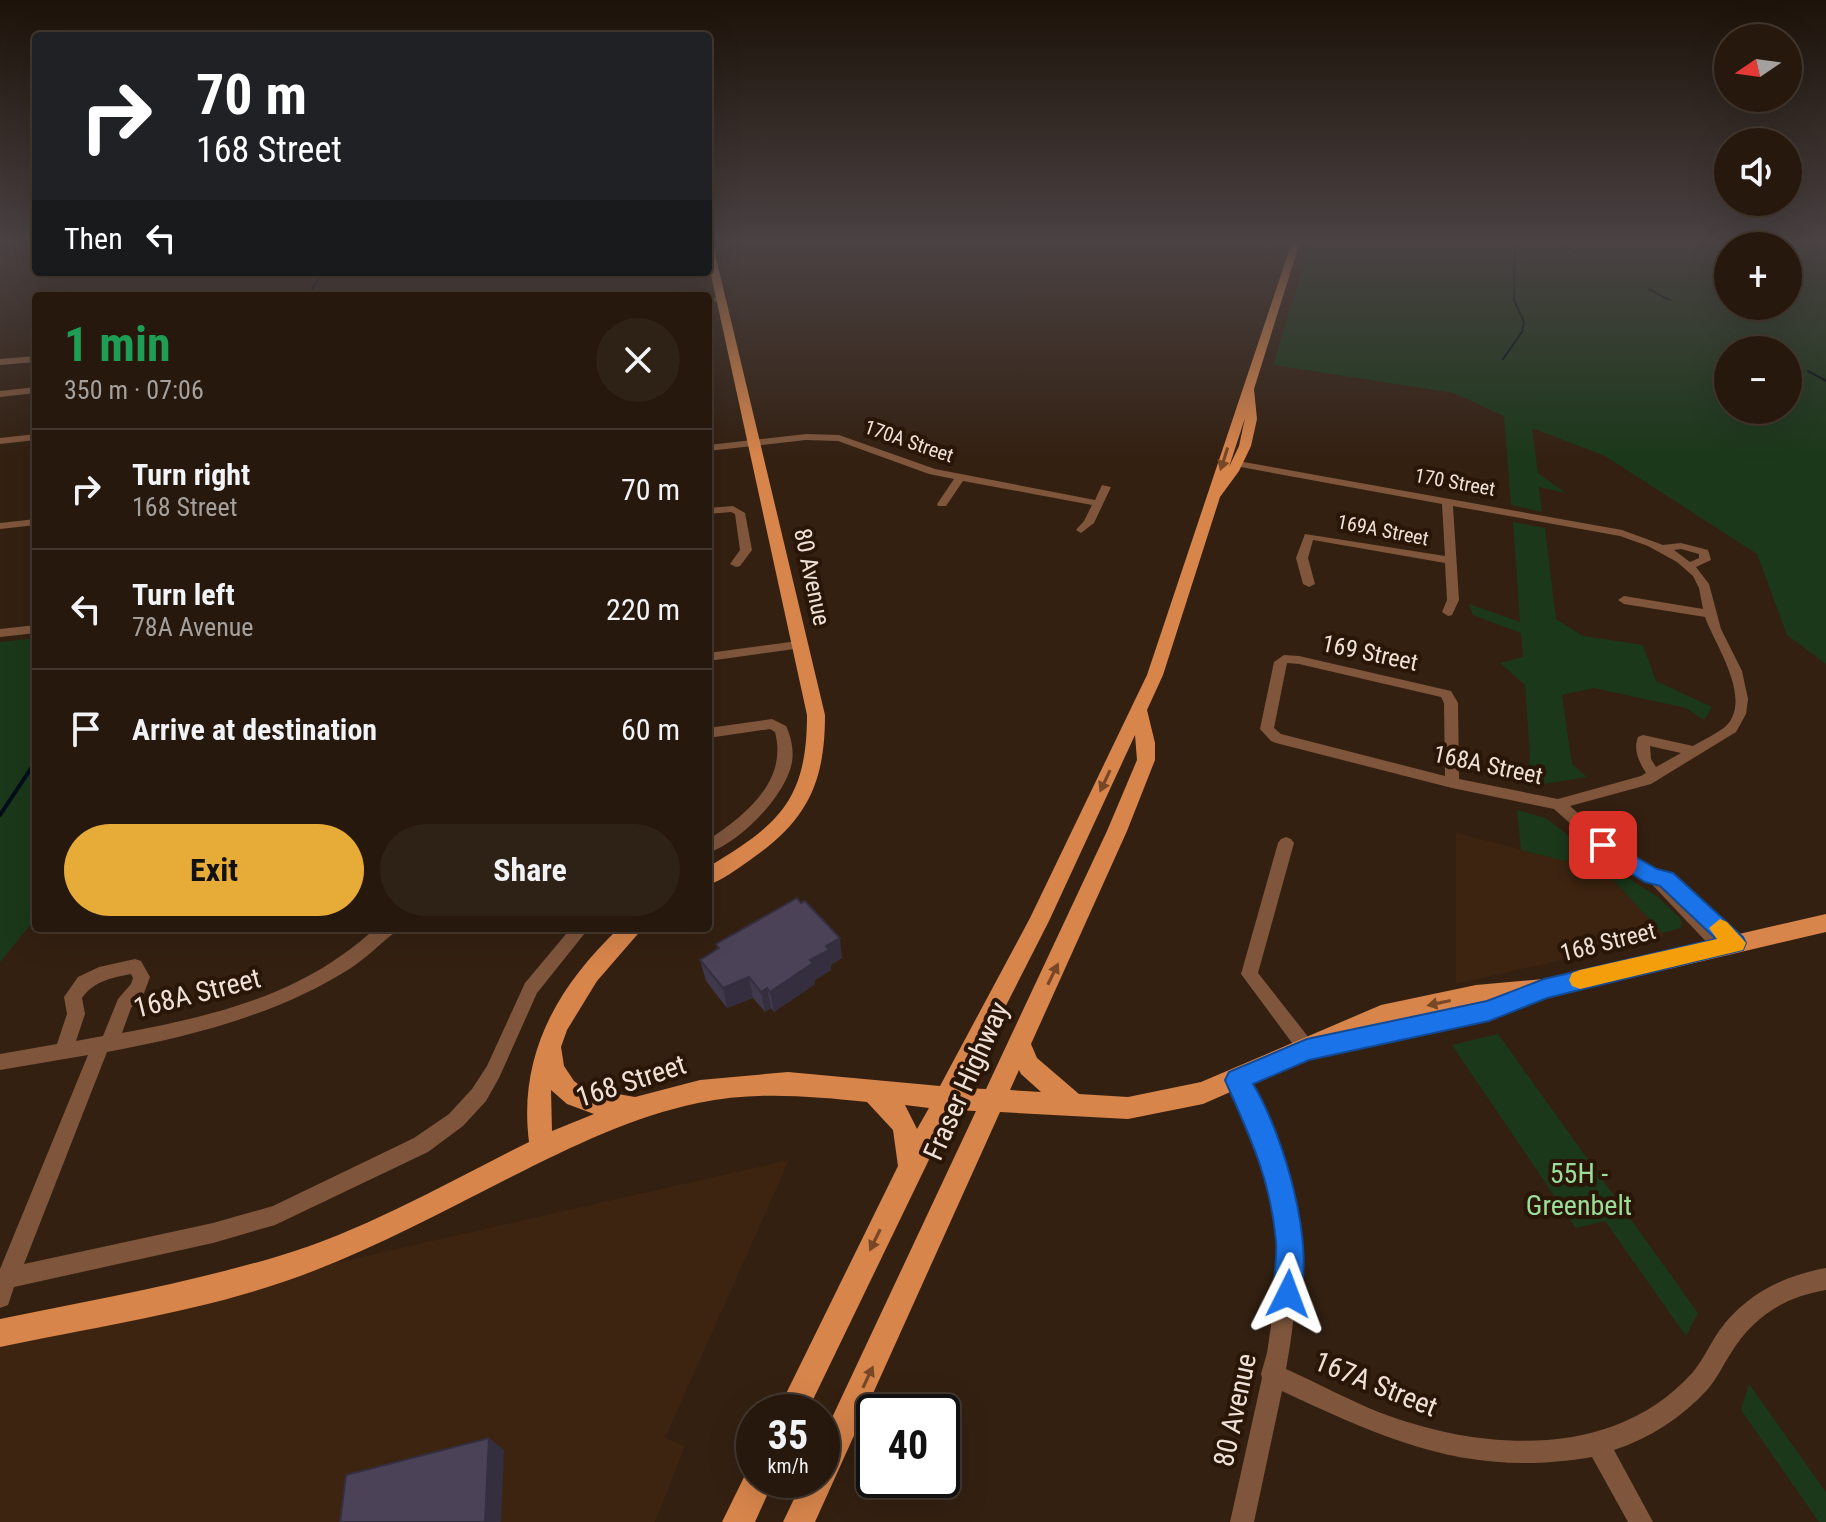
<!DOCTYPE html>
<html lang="en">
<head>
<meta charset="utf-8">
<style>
	:root { --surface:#26180d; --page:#2e2116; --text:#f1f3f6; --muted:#a4a09d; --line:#42372e; --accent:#e7ac37 }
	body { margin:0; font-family:"Roboto Condensed",sans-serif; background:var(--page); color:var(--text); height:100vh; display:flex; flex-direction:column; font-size:30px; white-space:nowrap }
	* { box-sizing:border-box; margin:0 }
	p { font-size:26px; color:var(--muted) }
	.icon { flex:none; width:44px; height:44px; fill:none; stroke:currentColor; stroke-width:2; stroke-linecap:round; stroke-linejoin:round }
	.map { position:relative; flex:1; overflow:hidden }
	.sheet { position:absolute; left:32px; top:292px; width:680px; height:640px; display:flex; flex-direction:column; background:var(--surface); border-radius:8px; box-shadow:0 8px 32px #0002,0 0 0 2px var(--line) }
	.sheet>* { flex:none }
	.guide { position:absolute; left:32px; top:32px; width:680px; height:244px; border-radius:8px; box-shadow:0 8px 32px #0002,0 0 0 2px var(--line); background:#202124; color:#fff; overflow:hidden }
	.needle { width:52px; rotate:257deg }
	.controls { position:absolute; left:1714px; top:24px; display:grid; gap:16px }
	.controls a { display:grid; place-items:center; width:88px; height:88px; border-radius:50%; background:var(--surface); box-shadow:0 8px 32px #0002,0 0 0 2px var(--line); font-size:40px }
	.speed { position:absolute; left:736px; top:1394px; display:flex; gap:16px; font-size:40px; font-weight:700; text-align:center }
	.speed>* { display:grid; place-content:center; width:104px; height:104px; border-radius:50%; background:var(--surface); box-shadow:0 8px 32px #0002,0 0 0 2px var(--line); line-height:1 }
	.speed small { font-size:20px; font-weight:400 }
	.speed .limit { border:4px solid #111; border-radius:12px; background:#fff; color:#111 }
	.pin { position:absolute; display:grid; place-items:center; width:68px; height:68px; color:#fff; margin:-34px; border-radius:16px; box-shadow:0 4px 12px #0006 }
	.me { position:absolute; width:88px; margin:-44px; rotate:3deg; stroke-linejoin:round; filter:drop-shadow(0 0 6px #0008) }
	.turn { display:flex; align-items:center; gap:28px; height:168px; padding:0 32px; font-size:36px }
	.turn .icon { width:104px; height:104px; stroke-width:2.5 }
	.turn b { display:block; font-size:56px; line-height:68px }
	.then { display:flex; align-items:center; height:76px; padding:0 32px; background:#0003; gap:16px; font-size:30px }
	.round { display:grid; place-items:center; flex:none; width:84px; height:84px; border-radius:42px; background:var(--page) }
	.summary { display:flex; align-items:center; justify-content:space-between; height:136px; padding:0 32px }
	h1 { font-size:48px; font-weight:700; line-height:60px; color:#1e9e55 }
	.action { display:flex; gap:16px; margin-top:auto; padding:16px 32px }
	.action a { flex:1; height:92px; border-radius:48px; background:var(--accent); color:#111; font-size:32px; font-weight:700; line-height:92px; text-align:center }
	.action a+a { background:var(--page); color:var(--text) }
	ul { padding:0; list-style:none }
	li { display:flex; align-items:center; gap:24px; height:120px; padding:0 32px; border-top:2px solid var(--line) }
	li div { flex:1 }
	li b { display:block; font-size:30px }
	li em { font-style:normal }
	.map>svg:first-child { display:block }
	.built { fill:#3d2410 }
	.green { fill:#1b381a; fill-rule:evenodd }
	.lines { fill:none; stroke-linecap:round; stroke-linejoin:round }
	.stream-far1 { stroke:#000d19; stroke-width:2 }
	.stream { stroke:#000d19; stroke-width:4 }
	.minor { fill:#7f563c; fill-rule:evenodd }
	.major { fill:#d8854b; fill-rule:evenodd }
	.wall { fill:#40394c }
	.shaded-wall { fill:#342e3e }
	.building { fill:#4b4258; stroke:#342e3e; stroke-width:2 }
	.oneway { fill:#784826 }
	.route { fill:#1a73e8; stroke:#114b97; stroke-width:2 }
	.slow { fill:#f59e0b }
	.labels { text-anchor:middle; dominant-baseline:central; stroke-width:8; stroke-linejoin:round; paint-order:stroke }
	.far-street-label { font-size:20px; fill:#efe1d7; stroke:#291607 }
	.street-label { font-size:24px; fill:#efe1d7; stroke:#291607 }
	.near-street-label { font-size:28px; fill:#efe1d7; stroke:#291607 }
	.near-park-label { font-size:28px; fill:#9bde97; stroke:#291607 }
</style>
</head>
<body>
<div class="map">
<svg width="1826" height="1522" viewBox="0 0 1826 1522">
	<rect width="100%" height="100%" fill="#332011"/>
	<g class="built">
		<path d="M 1456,833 L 1605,871 L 1665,936 L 1456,984 Z"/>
		<path d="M 789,1160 L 665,1438 L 685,1446 L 655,1522 L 0,1522 L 0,1339 Z"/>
	</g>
	<g class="green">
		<path d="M 1310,245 L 1826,245 L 1826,664 L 1787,635 L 1757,554 L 1605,456 L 1532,428 L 1538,473 L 1566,493 L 1539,487 L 1542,512 L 1511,505 L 1504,416 L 1454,393 L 1273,365 ZM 1728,246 L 1788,246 L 1788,306 L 1728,306 ZM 1728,350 L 1788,350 L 1788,410 L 1728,410 Z"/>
		<path d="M 1513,522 L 1545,528 L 1556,619 L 1583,636 L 1643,645 L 1656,681 L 1712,707 L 1704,720 L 1686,708 L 1594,688 L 1562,695 L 1572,764 L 1587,777 L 1525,787 L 1530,756 L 1525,685 L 1500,663 L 1523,657 L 1521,633 L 1473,615 L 1469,604 L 1520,622 Z"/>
		<path d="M 36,638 L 36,918 L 0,962 L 0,642 Z"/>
		<path d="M 1517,810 L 1546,818 L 1599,860 L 1658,897 L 1681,919 L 1681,928 L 1662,933 L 1605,871 L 1521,850 Z"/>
		<path d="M 1498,1034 L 1698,1313 L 1686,1336 L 1605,1221 L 1576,1228 L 1452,1045 Z"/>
		<path d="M 1749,1384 L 1826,1492 L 1826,1522 L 1819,1522 L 1741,1410 Z"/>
	</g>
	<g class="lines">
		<g class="stream-far1">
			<path d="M 1563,245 L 1575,252"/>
			<path d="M 294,272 L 319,278 L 308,296"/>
			<path d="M 1649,289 L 1669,300"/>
			<path d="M 1503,359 L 1522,332 L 1524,322 L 1514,300 L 1515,245"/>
			<path d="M 1808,371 L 1826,381"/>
		</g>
		<path class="stream" d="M 0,815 L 36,761"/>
		<g class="minor">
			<path d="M 724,297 L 724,301 L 708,302 L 708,298 Z"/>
			<path d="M 36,356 L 36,362 L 0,365 L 0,359 Z"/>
			<path d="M 36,387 L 36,393 L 0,397 L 0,391 Z"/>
			<path d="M 36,434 L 36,440 L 0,444 L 0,438 Z"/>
			<path d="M 806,434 L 839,435 L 935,469 L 1095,500 L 1102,485 L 1111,487 L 1094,523 L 1081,533 L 1076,530 L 1084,521 L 1092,505 L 963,481 L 946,506 L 938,506 L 937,504 L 954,479 L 929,474 L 838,441 L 806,440 L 708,451 L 708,445 Z"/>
			<path d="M 1238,461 L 1622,530 L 1663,545 L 1681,543 L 1708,550 L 1711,560 L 1696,567 L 1709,584 L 1721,629 L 1742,671 L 1748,699 L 1746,714 L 1736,732 L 1651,784 L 1570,806 L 1618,849 L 1680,881 L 1741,938 L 1743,943 L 1741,948 L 1735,950 L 1729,947 L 1727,951 L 1721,953 L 1715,951 L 1645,877 L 1608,857 L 1554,809 L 1452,788 L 1276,743 L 1271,741 L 1260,729 L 1274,662 L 1284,655 L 1299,656 L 1451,691 L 1458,703 L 1459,779 L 1558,799 L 1641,776 L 1646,773 C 1639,762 1633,750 1638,737 L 1643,735 L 1693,746 C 1703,740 1716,734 1725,727 C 1754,700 1715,645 1705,617 L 1624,604 L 1618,600 L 1624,596 L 1703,609 L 1699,588 L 1693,576 L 1677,562 L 1648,546 L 1620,536 L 1453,506 L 1459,600 L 1452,615 L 1448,616 L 1442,612 L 1447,600 L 1445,563 L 1313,540 L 1308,558 L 1315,584 L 1309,587 L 1303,584 L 1296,558 L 1305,534 L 1445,556 L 1442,504 L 1235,466 L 1235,462 ZM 1681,549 L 1699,554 L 1699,558 L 1690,562 L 1674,550 ZM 1287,663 L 1299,664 L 1441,697 L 1444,703 L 1445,776 L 1281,734 L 1274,728 ZM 1650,746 L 1681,753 L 1656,767 L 1651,759 Z"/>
			<path d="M 733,506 L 745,513 L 752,550 L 740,566 L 736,567 L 730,564 L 740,550 L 735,514 L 731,512 L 708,514 L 708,508 Z"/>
			<path d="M 36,519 L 36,525 L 0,529 L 0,523 Z"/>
			<path d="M 36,625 L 36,633 L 0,637 L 0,629 Z"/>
			<path d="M 798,641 L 804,645 L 802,648 L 708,661 L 708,653 Z"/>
			<path d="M 772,719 L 786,726 C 791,737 794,749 792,762 C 786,796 740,842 708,853 L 708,840 C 746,815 788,781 775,732 L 770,729 L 708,738 L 708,728 Z"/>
			<path d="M 1286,837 L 1291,839 L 1294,843 L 1258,973 L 1313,1043 L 1316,1049 L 1313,1055 L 1307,1057 L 1301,1055 L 1241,974 L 1278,843 L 1281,839 Z"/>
			<path d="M 376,928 L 396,928 L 394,933 C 380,944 366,958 351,968 C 277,1015 192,1036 107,1052 L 24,1264 L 213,1223 L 273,1206 L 414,1138 L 449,1114 L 472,1089 L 487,1066 L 525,983 L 571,928 L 589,928 L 537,993 L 499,1078 L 486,1101 L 463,1126 L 428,1152 L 275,1225 L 213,1243 L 14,1287 L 8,1305 L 0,1308 L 0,1269 L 88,1055 L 0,1070 L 0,1054 L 57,1044 L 67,1014 L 64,997 L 78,977 L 99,967 L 135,959 L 141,961 L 150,977 L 144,993 L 131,1008 L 122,1033 C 198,1019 278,1001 342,955 C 354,947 365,937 376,928 ZM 131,974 L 133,978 L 131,984 L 118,999 L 103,1036 L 76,1041 L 85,1014 L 82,998 C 94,981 111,978 131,974 Z"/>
			<path d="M 1237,1071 L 1244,1074 C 1254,1094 1267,1114 1274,1135 C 1302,1211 1301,1290 1286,1369 C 1318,1383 1348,1400 1381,1413 C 1482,1451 1614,1461 1693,1372 C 1703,1360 1710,1344 1719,1331 C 1745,1295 1782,1276 1826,1268 L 1826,1290 C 1784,1297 1753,1317 1731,1353 C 1723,1365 1717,1379 1707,1390 C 1681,1418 1650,1438 1614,1450 L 1653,1522 L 1628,1522 L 1592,1457 C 1470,1478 1389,1441 1282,1391 L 1254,1522 L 1230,1522 L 1262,1378 L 1261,1374 L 1267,1353 L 1275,1298 L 1277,1244 L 1271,1190 L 1256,1137 L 1228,1080 L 1230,1074 Z"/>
		</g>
		<g class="major">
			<path d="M 708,245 L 713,245 L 825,715 C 825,783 807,821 750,860 C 737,869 723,880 708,885 L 708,867 C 778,825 807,801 807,715 L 708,261 Z"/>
			<path d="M 1291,245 L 1299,245 L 1254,389 L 1257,419 L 1251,446 L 1239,471 L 1220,497 L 1163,675 L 1147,710 L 1155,743 L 1155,760 L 1127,831 L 1031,1044 L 1037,1058 L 1079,1094 L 1128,1097 L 1201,1082 L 1381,1005 L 1476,985 L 1544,979 L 1826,914 L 1826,932 L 1546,998 L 1489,1021 L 1340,1052 L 1331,1048 L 1203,1104 L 1128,1119 L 1000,1112 L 815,1522 L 783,1522 L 803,1480 L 822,1480 L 822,1439 L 976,1111 L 953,1110 L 807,1412 L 777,1412 L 898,1166 L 893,1130 L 867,1102 C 811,1096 754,1091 698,1103 C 632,1117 573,1146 513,1176 C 438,1214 363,1255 283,1282 C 192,1313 94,1327 0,1347 L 0,1319 C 93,1300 188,1283 279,1256 C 366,1230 448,1182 529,1142 C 518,1055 557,987 619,928 L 643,928 L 597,981 L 567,1030 L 561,1047 L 564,1066 L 574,1081 L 583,1088 L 635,1097 L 700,1080 L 788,1072 L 940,1086 L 1030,918 L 1147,675 ZM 1245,418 L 1239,446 L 1229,467 ZM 1135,735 L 1137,760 L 1107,831 L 986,1089 L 964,1088 L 1049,921 ZM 1019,1070 L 1021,1074 L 1041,1092 L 1010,1090 ZM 551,1090 L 567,1104 L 594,1114 L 552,1131 ZM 905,1105 L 929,1108 L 917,1129 Z"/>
			<path d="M 754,1467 L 754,1480 L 774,1480 L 755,1522 L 722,1522 L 748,1469 Z"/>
		</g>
	</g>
	<path class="wall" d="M 801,903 L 842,958 L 831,965 L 831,970 L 815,980 L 815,984 L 774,1012 L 771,1008 L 765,1012 L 753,998 L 727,1008 L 706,981 L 700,960 L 717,949 L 716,944 Z"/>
	<g class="shaded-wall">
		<path d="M 840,938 L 842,958 L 831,965 L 831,970 L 815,980 L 815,984 L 774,1012 L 770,992 L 826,946 Z"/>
		<path d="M 749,977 L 753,998 L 727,1008 L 723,988 Z"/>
		<path d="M 767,988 L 771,1008 L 765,1012 L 761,992 Z"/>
		<path d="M 489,1438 L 504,1450 L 501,1522 L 485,1522 Z"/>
	</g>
	<g class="building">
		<path d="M 797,898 L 801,903 L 805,901 L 840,938 L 826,946 L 829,950 L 810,960 L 813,963 L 770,992 L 767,988 L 761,992 L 749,977 L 723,988 L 700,960 L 719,948 L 716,944 Z"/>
		<path d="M 489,1438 L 485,1522 L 340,1522 L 346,1475 Z"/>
	</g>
	<defs><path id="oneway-solid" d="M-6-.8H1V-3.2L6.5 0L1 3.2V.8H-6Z" transform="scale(2)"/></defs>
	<g class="oneway">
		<use href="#oneway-solid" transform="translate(1224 459) rotate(108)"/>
		<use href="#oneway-solid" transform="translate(1105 781) rotate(115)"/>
		<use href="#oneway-solid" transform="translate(1053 974) rotate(-64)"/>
		<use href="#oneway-solid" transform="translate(1439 1003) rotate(168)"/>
		<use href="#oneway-solid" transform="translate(875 1240) rotate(116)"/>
		<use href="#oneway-solid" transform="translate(868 1377) rotate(-65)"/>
	</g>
	<linearGradient id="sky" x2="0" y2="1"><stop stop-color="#1c1209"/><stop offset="0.53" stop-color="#4a4243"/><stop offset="1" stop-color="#4a4243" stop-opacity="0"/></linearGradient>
	<rect width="1826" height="458" fill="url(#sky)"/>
	<path class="route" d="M 1603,838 L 1657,869 L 1673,873 L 1743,937 L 1746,943 L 1743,950 L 1547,998 L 1489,1021 L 1309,1060 L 1253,1084 C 1282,1131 1319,1251 1297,1303 L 1288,1308 L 1278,1303 C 1270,1284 1278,1262 1276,1241 C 1270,1177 1250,1137 1225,1080 L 1229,1072 L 1307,1039 L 1487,1001 L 1544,979 L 1716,939 L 1660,886 L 1645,882 L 1596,851 L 1593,845 Z"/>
	<path class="slow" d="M 1720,919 L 1727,922 L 1746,943 L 1743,950 L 1580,989 L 1572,986 L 1569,980 L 1572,973 L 1580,970 L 1717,939 L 1709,928 Z"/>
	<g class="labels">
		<g class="far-street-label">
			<text transform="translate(909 441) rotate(19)">170A Street</text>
			<text transform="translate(1455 482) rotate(10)">170 Street</text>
			<text transform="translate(1383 530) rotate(11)">169A Street</text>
		</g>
		<g class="street-label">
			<text transform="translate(812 577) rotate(78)">80 Avenue</text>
			<text transform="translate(1370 653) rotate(12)">169 Street</text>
			<text transform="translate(1488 765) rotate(12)">168A Street</text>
			<text transform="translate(1608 942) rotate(-14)">168 Street</text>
		</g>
		<g class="near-street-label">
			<text transform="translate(197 993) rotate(-14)">168A Street</text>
			<text transform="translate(631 1081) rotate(-18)">168 Street</text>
			<text transform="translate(966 1081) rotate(-66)">Fraser Highway</text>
			<text transform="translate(1376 1384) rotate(22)">167A Street</text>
			<text transform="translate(1235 1410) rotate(-78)">80 Avenue</text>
		</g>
		<g class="near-park-label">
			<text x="1579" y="1173">55H -<tspan x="1579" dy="32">Greenbelt</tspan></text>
		</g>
	</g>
</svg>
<div class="controls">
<a><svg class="needle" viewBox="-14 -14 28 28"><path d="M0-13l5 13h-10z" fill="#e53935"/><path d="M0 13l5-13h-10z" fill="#a4a09d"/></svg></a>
<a><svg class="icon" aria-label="sound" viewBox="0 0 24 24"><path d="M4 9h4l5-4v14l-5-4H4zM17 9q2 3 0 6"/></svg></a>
<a>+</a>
<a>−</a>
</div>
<div class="speed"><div>35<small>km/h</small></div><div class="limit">40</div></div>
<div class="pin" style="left:1603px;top:845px;background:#d93025"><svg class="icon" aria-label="arrive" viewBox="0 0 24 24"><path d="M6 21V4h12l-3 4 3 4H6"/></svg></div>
<svg class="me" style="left:1288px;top:1294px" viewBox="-20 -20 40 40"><path d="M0-17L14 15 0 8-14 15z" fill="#1a73e8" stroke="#fff" stroke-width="4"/></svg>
<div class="guide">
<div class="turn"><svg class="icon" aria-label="right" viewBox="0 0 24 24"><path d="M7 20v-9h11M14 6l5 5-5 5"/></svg><div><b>70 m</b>168 Street</div></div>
<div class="then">Then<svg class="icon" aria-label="left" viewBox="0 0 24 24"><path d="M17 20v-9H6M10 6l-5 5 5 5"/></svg></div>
</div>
<section class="sheet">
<div class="summary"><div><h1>1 min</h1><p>350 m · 07:06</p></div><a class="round"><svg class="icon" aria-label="close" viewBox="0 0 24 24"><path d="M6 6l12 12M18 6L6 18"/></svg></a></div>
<ul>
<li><svg class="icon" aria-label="right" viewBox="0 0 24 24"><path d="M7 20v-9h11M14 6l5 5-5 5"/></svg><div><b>Turn right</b><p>168 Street</p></div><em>70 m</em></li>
<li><svg class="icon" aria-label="left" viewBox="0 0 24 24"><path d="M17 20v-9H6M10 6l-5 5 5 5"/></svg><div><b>Turn left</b><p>78A Avenue</p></div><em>220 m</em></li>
<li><svg class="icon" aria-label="arrive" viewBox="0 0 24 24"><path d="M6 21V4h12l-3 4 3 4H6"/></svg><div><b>Arrive at destination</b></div><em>60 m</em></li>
</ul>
<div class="action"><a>Exit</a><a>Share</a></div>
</section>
</div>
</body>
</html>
